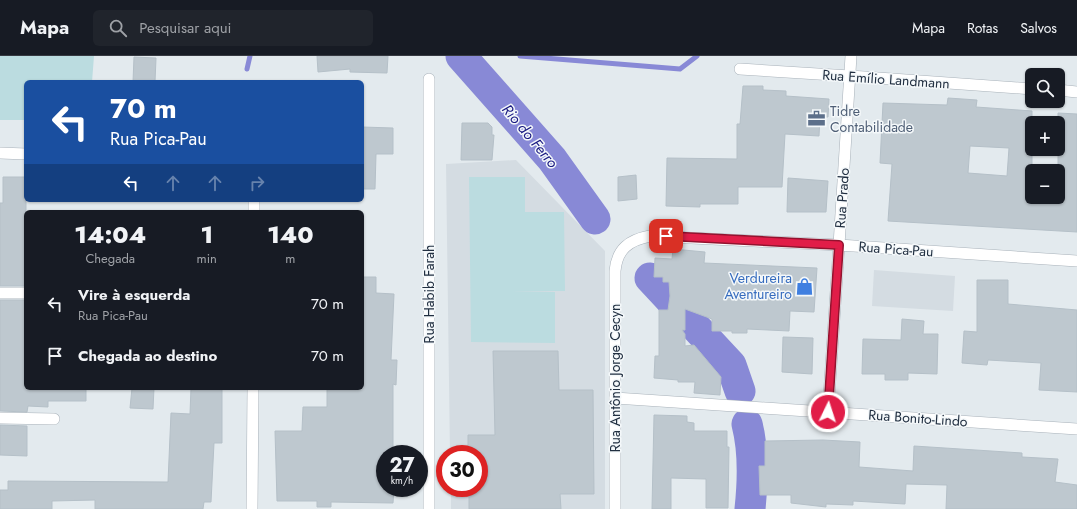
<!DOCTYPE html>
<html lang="pt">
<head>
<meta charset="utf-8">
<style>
	:root { --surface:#171b24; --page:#20242c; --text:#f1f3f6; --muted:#9ea1a6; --line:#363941 }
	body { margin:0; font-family:Jost,sans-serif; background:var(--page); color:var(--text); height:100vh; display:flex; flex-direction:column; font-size:15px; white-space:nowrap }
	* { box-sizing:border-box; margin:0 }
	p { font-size:13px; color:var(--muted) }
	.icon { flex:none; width:22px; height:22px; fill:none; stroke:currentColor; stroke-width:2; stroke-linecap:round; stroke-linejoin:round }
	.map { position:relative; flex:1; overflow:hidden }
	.details { position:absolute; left:24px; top:154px; width:340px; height:180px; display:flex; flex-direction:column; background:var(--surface); border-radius:6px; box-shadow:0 1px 3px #0004 }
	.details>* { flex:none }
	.guide { position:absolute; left:24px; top:24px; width:340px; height:122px; border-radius:6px; box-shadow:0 1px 3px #0004; background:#1a4fa0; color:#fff; overflow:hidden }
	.controls { position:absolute; left:1025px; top:12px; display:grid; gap:8px }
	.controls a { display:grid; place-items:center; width:40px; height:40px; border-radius:6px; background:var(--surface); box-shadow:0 1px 3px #0004; font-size:20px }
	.speed { position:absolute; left:376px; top:389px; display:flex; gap:8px; font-size:20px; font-weight:700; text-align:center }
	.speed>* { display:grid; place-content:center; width:52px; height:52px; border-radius:50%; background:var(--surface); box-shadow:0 1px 3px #0004; line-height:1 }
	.speed small { font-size:10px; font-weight:400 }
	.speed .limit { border:6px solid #d22; background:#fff; color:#111 }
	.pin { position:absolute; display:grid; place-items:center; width:34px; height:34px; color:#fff; margin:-17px; border-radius:8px; box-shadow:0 2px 6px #0006 }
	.me { position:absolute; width:44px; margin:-22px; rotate:4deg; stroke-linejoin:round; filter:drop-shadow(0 0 3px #0008) }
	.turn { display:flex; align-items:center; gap:14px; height:84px; padding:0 20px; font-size:18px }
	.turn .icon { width:52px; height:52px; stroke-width:2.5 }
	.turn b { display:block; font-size:28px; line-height:34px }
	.lanes { display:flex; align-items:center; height:38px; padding:0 20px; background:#0003; justify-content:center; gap:20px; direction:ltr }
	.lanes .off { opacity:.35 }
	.eta { display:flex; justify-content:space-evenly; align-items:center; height:68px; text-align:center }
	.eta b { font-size:24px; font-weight:800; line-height:28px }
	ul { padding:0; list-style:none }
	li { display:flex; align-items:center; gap:12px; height:52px; padding:0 20px }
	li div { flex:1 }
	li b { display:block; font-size:15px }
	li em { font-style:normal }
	header { display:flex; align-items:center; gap:24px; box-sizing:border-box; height:56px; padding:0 20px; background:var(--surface); border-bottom:1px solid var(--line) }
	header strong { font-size:19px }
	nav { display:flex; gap:22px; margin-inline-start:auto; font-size:14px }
	.search { width:280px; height:36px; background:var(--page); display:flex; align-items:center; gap:10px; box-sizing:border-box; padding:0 14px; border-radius:6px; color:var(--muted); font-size:15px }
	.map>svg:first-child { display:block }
	.built { fill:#d4dce2 }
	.green { fill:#bbdce0 }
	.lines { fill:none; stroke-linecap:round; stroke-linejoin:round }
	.stream { stroke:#8889d6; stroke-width:5 }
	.river { stroke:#8889d6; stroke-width:31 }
	.building { fill:#bec8cf; stroke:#b5c0c8; fill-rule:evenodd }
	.minor-casing { stroke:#a9b2ba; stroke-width:12 }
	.tertiary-casing { stroke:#a9b2ba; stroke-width:12 }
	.minor { stroke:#fff; stroke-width:11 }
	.tertiary { stroke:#fff; stroke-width:11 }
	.route-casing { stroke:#92132f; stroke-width:10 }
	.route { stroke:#e11d48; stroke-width:7 }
	.labels { text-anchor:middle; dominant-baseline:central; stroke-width:3; stroke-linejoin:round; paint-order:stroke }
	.street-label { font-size:14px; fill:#212f41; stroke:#f4f8fa }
	.service-label { font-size:14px; fill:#4e5e75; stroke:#f4f8fa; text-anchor:start }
	.shop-label { font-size:14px; fill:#366cbe; stroke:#f4f8fa; text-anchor:end }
	.water-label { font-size:15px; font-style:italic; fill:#171781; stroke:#f4f8fa }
</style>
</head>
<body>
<header>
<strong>Mapa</strong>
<div class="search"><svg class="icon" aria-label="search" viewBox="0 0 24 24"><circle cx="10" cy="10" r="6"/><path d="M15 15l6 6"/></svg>Pesquisar aqui</div>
<nav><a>Mapa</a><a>Rotas</a><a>Salvos</a></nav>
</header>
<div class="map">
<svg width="1077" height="453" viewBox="0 0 1077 453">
	<rect width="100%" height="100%" fill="#e3eaee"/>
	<g class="built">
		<path d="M 516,104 L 605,195 L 605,453 L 451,453 L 451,432 L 479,432 L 479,398 L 450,398 L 446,108 Z"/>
		<path d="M 874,214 L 955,220 L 953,255 L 872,250 Z"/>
	</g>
	<g class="green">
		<path d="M 0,0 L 94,0 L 92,26 L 26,26 L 26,64 L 0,64 Z"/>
		<path d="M 469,121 L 525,121 L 525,156 L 564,156 L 565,235 L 512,235 L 555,236 L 555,287 L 471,286 Z"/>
	</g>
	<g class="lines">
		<g class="stream">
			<path d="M 520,0 L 680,13 L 697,0"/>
			<path d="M 247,13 L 250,0"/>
		</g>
		<g class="river">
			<path d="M 461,0 L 552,103 L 595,163"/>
			<path d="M 650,222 L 731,309 L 740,335"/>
			<path d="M 747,368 C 754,395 753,425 750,453"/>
		</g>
	</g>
	<g class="building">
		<path d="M 317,0 L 388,0 L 387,17 L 350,16 L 350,13 L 318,16 Z"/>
		<path d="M 134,1 L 156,2 L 155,26 L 133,26 Z"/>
		<path d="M 743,30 L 763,30 L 763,34 L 786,35 L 786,40 L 829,43 L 828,61 L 820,61 L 819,80 L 785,78 L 782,131 L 738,131 L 738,148 L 700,148 L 700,151 L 666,150 L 667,102 L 737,103 L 737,68 L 740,68 Z"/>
		<path d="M 948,42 L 977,44 L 976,51 L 1032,55 L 1032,115 L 1028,115 L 1026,141 L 1058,141 L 1058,57 L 1077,58 L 1077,176 L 888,165 L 892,108 L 880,107 L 883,47 L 947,49 ZM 970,90 L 1009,92 L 1007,120 L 968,117 Z"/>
		<path d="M 462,67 L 488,67 L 492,71 L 492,79 L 494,79 L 492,104 L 461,104 Z"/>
		<path d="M 362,71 L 393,72 L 393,98 L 376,98 L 375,133 L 362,133 Z"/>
		<path d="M 636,119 L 637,143 L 618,145 L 618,121 Z"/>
		<path d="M 3,121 L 26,121 L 26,230 L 0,230 L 0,147 L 3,147 Z"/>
		<path d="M 788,122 L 828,125 L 826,156 L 787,156 Z"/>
		<path d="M 673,193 L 705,196 L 704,207 L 817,212 L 814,256 L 790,255 L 789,275 L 747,273 L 747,277 L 732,277 L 732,275 L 712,275 L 712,263 L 685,253 L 685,274 L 682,274 L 685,278 L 685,290 L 694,289 L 721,321 L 720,339 L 694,337 L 695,326 L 678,326 L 678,324 L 654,322 L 655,300 L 659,300 L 659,254 L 668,254 L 670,240 L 669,226 L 663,226 L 663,221 L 654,221 L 655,202 L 672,203 Z"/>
		<path d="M 362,221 L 376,221 L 376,237 L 394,238 L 391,304 L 397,304 L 396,329 L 393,328 L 393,398 L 385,398 L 385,432 L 394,432 L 393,447 L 331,446 L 331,451 L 317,451 L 317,445 L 277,445 L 275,375 L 302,375 L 303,351 L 327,351 L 327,332 L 362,332 Z"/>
		<path d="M 977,224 L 1008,224 L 1008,248 L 1077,254 L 1077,336 L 1039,334 L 1041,307 L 988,304 L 987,309 L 962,307 L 964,275 L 977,276 Z"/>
		<path d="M 0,244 L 26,244 L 26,332 L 86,332 L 86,345 L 48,345 L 48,351 L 28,350 L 27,356 L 0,355 Z"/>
		<path d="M 902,263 L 924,265 L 923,278 L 938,278 L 937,318 L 908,317 L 908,324 L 885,324 L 885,318 L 862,318 L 863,283 L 901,284 Z"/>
		<path d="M 783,281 L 813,282 L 812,318 L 782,316 Z"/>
		<path d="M 493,295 L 558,295 L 559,334 L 593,334 L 594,438 L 560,438 L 561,453 L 469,453 L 469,432 L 479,432 L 479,398 L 468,398 L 468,379 L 495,379 Z"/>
		<path d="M 132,332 L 154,332 L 153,353 L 130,352 Z"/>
		<path d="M 191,332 L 222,332 L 222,387 L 214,387 L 211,446 L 204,446 L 203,453 L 95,453 L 95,444 L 52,445 L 52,453 L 0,453 L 0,434 L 8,434 L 8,425 L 168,426 L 171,357 L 190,358 Z"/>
		<path d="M 654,359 L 687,360 L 687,366 L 694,367 L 694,375 L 727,375 L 727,391 L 729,391 L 728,452 L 706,452 L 706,423 L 671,422 L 671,453 L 652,453 Z"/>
		<path d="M 0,369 L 27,370 L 27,400 L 0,399 Z"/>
		<path d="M 823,384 L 860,386 L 859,411 L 913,415 L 914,390 L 1022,397 L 1022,401 L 1058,403 L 1055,426 L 1077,429 L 1077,453 L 946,453 L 947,429 L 906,428 L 905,448 L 853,445 L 853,449 L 826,448 L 826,451 L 791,447 L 791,439 L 760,439 L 759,410 L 765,410 L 765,385 Z"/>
	</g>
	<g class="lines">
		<defs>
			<g id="minor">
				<path d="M 740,13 L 850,20"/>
				<path d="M 0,97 L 26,98"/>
				<path d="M 254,156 L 254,144"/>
				<path d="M 0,237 L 26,237"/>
				<path d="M 615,342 L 1077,373"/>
				<path d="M 828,356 L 839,189 L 1077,205"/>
				<path d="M 0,362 L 54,363"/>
				<path d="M 252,453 L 253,332"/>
				<path d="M 429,453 L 429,23"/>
			</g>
			<g id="tertiary">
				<path d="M 850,20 L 1032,33"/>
				<path d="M 1058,34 L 1077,36"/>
				<path d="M 615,453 L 615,215 C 617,193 629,184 650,180 L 839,189 L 851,0"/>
			</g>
		</defs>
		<use href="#minor" class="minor-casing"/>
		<use href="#tertiary" class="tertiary-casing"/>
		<use href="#minor" class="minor"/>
		<use href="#tertiary" class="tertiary"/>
	</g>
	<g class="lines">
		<defs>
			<path id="route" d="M 666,180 L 839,189 L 828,356"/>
		</defs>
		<use href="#route" class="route-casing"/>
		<use href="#route" class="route"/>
	</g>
	<defs>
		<symbol id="office-bare" viewBox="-9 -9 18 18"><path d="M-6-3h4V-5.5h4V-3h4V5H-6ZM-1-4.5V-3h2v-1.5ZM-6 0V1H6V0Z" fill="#5c6f8a" stroke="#f4f8fa" stroke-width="2.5" paint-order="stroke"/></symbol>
		<symbol id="shop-bare" viewBox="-9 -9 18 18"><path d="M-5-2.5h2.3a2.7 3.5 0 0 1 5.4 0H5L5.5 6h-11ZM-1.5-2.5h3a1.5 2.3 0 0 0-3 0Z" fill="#3f7fe0" stroke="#f4f8fa" stroke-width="2.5" paint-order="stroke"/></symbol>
	</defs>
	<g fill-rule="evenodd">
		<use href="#office-bare" x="804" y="50" width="25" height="25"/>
		<use href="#shop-bare" x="792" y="218" width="25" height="25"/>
	</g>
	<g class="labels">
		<g class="street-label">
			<text transform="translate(886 23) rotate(4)">Rua Emílio Landmann</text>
			<text transform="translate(842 142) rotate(-86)">Rua Prado</text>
			<text transform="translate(896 193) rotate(4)">Rua Pica-Pau</text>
			<text transform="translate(429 238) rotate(-90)">Rua Habib Farah</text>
			<text transform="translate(615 322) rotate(-90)">Rua Antônio Jorge Cecyn</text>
			<text transform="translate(918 362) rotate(4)">Rua Bonito-Lindo</text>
		</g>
		<g class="service-label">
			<text x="830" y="55">Tidre<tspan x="830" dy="16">Contabilidade</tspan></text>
		</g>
		<g class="shop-label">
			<text x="792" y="222">Verdureira<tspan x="792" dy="16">Aventureiro</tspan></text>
		</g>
		<g class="water-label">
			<text transform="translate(530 80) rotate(50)">Rio do Ferro</text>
		</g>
	</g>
</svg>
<div class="controls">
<a><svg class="icon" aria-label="search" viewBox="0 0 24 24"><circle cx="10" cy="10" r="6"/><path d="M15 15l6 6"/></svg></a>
<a>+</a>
<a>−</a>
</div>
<div class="speed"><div>27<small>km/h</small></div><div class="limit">30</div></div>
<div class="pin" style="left:666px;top:180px;background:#d93025"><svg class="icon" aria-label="arrive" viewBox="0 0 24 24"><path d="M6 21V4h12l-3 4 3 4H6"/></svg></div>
<svg class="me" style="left:828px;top:356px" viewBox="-20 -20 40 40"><circle r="17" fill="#e11d48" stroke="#fff" stroke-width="3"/><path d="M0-11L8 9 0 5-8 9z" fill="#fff"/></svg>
<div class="guide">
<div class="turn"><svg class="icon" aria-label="left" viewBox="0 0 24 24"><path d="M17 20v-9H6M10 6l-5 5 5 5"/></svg><div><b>70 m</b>Rua Pica-Pau</div></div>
<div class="lanes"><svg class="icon" aria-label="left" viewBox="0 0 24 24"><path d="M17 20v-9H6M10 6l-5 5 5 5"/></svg><svg class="icon off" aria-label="ahead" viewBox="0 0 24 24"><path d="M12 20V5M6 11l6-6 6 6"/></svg><svg class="icon off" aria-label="ahead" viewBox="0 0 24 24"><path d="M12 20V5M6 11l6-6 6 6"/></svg><svg class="icon off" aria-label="right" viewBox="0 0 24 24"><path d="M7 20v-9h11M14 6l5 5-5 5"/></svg></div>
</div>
<section class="details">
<div class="eta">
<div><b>14:04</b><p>Chegada</p></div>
<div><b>1</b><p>min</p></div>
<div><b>140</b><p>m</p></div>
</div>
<ul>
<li><svg class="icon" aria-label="left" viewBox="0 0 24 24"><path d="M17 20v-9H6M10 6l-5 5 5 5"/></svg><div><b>Vire à esquerda</b><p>Rua Pica-Pau</p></div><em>70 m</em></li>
<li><svg class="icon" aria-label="arrive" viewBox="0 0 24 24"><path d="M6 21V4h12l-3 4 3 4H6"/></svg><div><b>Chegada ao destino</b></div><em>70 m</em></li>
</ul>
</section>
</div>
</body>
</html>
